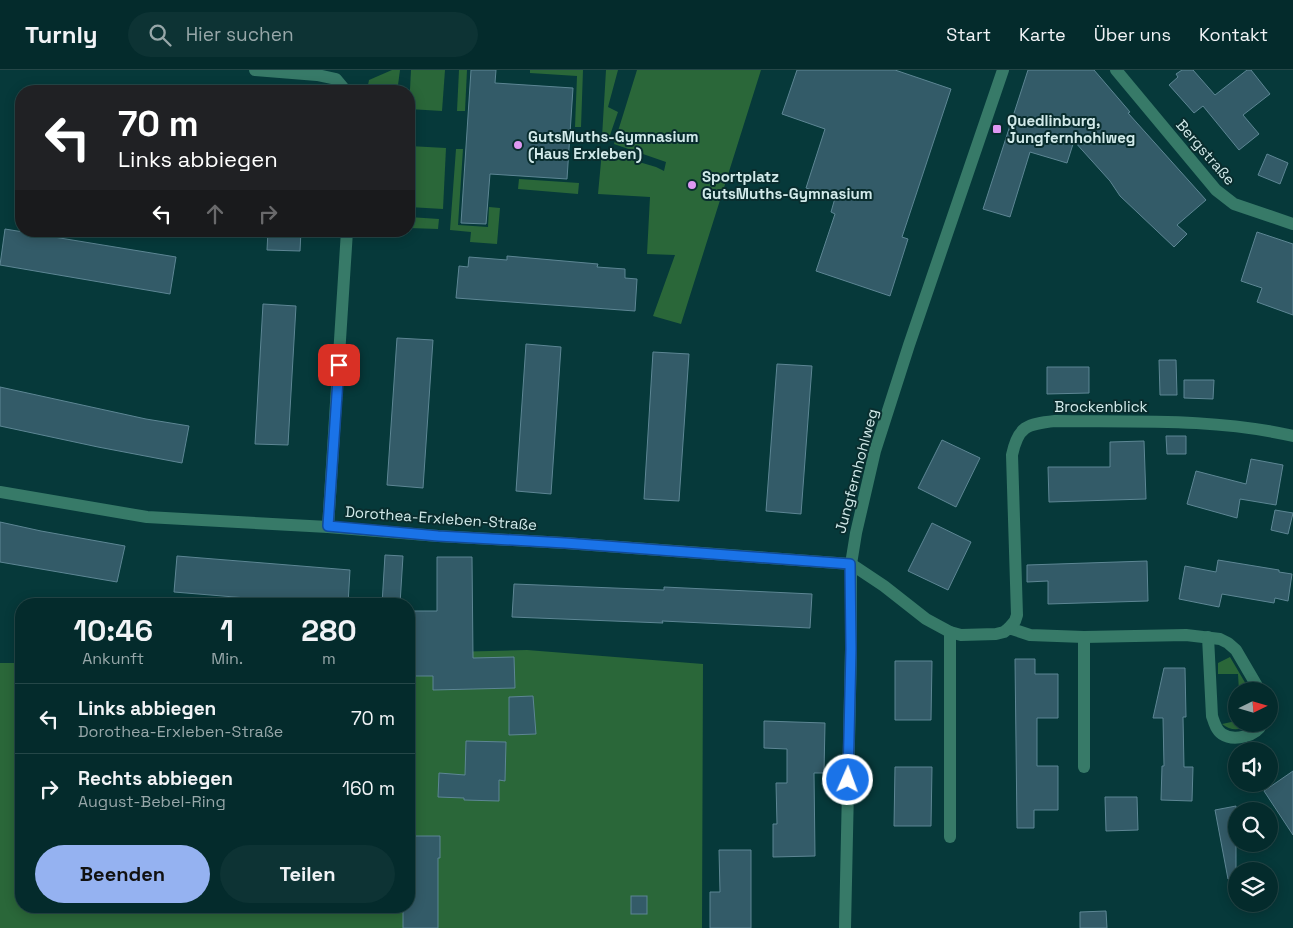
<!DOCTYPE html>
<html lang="de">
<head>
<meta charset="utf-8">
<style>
	:root { --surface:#042b2c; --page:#0d3334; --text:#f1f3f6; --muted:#97a7a9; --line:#254748; --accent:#95b2f1 }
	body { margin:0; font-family:"Space Grotesk",sans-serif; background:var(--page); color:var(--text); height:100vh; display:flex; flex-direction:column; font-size:19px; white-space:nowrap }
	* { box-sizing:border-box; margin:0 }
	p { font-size:16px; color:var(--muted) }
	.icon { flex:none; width:28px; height:28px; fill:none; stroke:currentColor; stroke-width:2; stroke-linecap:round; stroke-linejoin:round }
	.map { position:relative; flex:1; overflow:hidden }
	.drawer { position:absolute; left:15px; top:528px; width:400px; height:315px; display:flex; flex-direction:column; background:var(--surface); border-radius:20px; box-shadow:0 2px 12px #0003,0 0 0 1px var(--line) }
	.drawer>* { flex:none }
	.banner { position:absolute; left:15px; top:15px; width:400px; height:152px; border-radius:20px; box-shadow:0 2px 12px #0003,0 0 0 1px var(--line); background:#202124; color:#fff; overflow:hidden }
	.needle { width:32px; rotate:85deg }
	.buttons { position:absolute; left:1228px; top:612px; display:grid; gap:10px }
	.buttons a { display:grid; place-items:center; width:50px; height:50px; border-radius:50%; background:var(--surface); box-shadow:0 2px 12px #0003,0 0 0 1px var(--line); font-size:25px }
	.pin { position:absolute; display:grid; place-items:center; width:42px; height:42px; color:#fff; margin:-21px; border-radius:10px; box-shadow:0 2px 8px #0006 }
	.me { position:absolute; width:55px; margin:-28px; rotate:2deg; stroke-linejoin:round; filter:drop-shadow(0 0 4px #0008) }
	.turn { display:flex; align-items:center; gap:18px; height:105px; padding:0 20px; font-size:22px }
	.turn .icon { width:65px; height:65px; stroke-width:2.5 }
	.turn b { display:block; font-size:35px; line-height:42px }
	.lanes { display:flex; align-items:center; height:48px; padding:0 20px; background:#0003; justify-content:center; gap:25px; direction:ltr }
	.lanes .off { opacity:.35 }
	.eta { display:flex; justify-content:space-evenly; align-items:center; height:85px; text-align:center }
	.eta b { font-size:30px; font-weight:700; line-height:35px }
	.cta { display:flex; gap:10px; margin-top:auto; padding:10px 20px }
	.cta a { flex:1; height:58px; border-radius:30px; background:var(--accent); color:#111; font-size:20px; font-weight:700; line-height:58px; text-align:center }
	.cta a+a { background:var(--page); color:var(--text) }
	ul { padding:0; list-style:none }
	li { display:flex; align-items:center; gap:15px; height:70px; padding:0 20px; border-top:1px solid var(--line) }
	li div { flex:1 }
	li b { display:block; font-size:19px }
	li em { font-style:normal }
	header { display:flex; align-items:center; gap:30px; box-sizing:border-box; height:70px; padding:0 25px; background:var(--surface); border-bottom:1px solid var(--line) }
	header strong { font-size:24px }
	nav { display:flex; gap:28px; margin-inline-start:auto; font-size:18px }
	.search { width:350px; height:45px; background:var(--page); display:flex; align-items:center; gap:12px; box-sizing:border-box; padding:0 18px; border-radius:28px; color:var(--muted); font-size:19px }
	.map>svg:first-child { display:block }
	.green { fill:#2a6739 }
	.building { fill:#335b68; stroke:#5d8694 }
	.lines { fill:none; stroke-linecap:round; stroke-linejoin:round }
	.minor { stroke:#377a68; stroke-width:12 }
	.route-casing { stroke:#114b97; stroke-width:12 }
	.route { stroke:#1a73e8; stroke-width:9 }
	.poi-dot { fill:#de98f2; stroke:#092d2e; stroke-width:2 }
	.labels { text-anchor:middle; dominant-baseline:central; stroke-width:4; stroke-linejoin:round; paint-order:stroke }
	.poi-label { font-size:15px; font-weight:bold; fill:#d2eaea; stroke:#092d2e; text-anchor:start }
	.street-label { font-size:15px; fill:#d2eaea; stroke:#092d2e }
</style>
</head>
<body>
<header>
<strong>Turnly</strong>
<div class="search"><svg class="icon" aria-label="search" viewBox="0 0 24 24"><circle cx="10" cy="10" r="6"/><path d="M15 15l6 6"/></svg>Hier suchen</div>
<nav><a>Start</a><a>Karte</a><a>Über uns</a><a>Kontakt</a></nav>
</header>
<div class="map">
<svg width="1293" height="858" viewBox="0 0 1293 858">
	<rect width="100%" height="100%" fill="#06393a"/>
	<g class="green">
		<path d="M 392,0 L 400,0 L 398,15 L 368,15 L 369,10 Z"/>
		<path d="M 411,0 L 445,0 L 442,41 L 409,39 Z"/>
		<path d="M 459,0 L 467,0 L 465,41 L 457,41 Z"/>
		<path d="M 530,0 L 583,0 L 581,57 L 575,57 L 577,6 L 530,3 Z"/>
		<path d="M 606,0 L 618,0 L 608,37 L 618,42 L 609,68 L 602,67 Z"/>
		<path d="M 637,0 L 761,0 L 681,254 L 653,246 L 675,185 L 647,184 L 650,127 L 598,124 L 602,81 L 656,97 L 664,101 L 666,92 L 614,74 Z"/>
		<path d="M 409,76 L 446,78 L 443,139 L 409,137 Z"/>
		<path d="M 456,79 L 463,79 L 458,155 L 488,157 L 489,137 L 500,138 L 497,174 L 470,172 L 471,162 L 450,160 Z"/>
		<path d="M 519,109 L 579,113 L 578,124 L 518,119 Z"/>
		<path d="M 409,147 L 439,149 L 438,159 L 409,158 Z"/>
		<path d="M 527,580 L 703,594 L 702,858 L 0,858 L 0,593 L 21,593 L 21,836 L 409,836 L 409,583 Z"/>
		<path d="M 1230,587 L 1250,621 L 1239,621 L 1238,604 L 1218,604 L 1218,593 Z"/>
		<path d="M 1236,651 L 1236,654 L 1249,654 C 1240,661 1231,661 1222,654 Z"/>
	</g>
	<g class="building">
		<path d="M 471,0 L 496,0 L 495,13 L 573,18 L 567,109 L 490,104 L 486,154 L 461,153 Z"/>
		<path d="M 797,0 L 895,0 L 951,19 L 902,167 L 908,169 L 890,226 L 816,201 L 835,144 L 831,142 L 835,128 L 806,118 L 825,59 L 782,44 Z"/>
		<path d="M 1028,0 L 1094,0 L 1130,42 L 1128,43 L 1206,130 L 1177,155 L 1187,164 L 1174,177 L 1120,126 L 1110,111 L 1074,71 L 1067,93 L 1030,82 L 1010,147 L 983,139 Z"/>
		<path d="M 1182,0 L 1193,0 L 1215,25 L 1247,0 L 1251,0 L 1270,24 L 1243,45 L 1259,64 L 1239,80 L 1203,36 L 1194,43 L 1169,15 L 1178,7 L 1176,4 Z"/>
		<path d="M 1267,84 L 1288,93 L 1280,114 L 1258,105 Z"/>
		<path d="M 5,159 L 176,187 L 170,224 L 0,195 Z"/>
		<path d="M 268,161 L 301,161 L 300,181 L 267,180 Z"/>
		<path d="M 1257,162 L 1293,174 L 1293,245 L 1257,232 L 1262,218 L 1241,211 Z"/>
		<path d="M 507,186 L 598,194 L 597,197 L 625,199 L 625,208 L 637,209 L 635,241 L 456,228 L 459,196 L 468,197 L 469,187 L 507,190 Z"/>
		<path d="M 263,234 L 296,236 L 288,375 L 255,374 Z"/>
		<path d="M 397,268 L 433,270 L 423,418 L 387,415 Z"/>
		<path d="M 526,274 L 561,277 L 551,424 L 516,421 Z"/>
		<path d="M 653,282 L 689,284 L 679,431 L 644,429 Z"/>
		<path d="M 1159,290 L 1176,290 L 1177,325 L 1160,325 Z"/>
		<path d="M 777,294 L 812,296 L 801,444 L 766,441 Z"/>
		<path d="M 1047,297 L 1089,297 L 1089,323 L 1047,324 Z"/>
		<path d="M 1184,310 L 1214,310 L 1213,329 L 1184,328 Z"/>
		<path d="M 0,317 L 146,349 L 189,356 L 182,393 L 98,377 L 0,356 Z"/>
		<path d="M 1166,366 L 1186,366 L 1186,384 L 1167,384 Z"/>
		<path d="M 942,370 L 980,388 L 956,437 L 918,418 Z"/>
		<path d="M 1144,371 L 1146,429 L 1049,432 L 1048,397 L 1110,397 L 1110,372 Z"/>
		<path d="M 1251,389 L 1283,395 L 1276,435 L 1240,429 L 1237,448 L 1187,434 L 1196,401 L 1246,414 Z"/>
		<path d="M 1275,440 L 1293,443 L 1288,464 L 1271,460 Z"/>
		<path d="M 0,452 L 41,461 L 125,476 L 117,512 L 0,492 Z"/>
		<path d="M 932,453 L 971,472 L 948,520 L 908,501 Z"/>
		<path d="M 385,485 L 403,486 L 400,534 L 382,534 Z"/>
		<path d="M 177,486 L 350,500 L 348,534 L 319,534 L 174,522 Z"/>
		<path d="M 437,487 L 472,487 L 473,588 L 514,587 L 515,618 L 433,620 L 433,606 L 409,606 L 409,541 L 437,541 Z"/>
		<path d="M 1218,490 L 1279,500 L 1279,502 L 1292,504 L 1288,531 L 1275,528 L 1274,533 L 1222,524 L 1219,537 L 1179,529 L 1185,496 L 1216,502 Z"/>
		<path d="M 1147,491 L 1148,531 L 1048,534 L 1048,511 L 1027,512 L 1027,495 Z"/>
		<path d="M 514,514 L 664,520 L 664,517 L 812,524 L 810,558 L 662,551 L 663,553 L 512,547 Z"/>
		<path d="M 1015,589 L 1035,589 L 1035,604 L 1058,604 L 1058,648 L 1037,648 L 1037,696 L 1058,696 L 1058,740 L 1034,740 L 1034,758 L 1017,758 Z"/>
		<path d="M 895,591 L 932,591 L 931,650 L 895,650 Z"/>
		<path d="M 1164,598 L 1185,598 L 1186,647 L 1183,647 L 1184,697 L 1193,697 L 1192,731 L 1161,730 L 1162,696 L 1164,696 L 1163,648 L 1153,648 Z"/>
		<path d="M 533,626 L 536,664 L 509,665 L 509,627 Z"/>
		<path d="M 764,651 L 825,653 L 824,703 L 814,703 L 815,786 L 773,787 L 773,754 L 777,754 L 776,713 L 787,713 L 787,679 L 764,678 Z"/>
		<path d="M 466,671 L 506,672 L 505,711 L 499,710 L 499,731 L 464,730 L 464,728 L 438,727 L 439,703 L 465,705 Z"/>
		<path d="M 895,697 L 932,697 L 931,756 L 894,756 Z"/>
		<path d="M 1293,701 L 1293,765 L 1264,721 Z"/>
		<path d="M 1105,727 L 1137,727 L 1138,760 L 1106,761 Z"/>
		<path d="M 1236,736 L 1236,808 L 1228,809 L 1215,740 Z"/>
		<path d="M 409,766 L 440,766 L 440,788 L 438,788 L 438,858 L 403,858 L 403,836 L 409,836 Z"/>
		<path d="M 719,780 L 751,780 L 751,858 L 710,858 L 710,822 L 720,822 Z"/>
		<rect x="631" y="826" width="16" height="18"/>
		<path d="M 1106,841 L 1107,858 L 1080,858 L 1080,842 Z"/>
	</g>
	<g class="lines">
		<g class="minor">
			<path d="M 255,0 L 317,5 L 336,9 L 346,21"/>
			<path d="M 1116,0 L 1216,120 L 1234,134 L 1293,154"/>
			<path d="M 0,422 L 147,447 L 328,457 L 438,466 L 565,473 L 851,494 L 884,516 L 926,549 L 950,562 L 961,565 L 996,564 L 1004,562 L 1009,558 L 1030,565 L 1084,567 L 1186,565 L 1220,569 L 1228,573 L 1236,580 L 1260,621"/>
			<path d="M 328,457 L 347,161"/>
			<path d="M 1009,558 L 1015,551 L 1017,545 L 1012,385 C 1018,356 1027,354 1055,351 C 1134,352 1215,348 1293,366"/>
			<path d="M 1084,567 L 1084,697"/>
			<path d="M 1208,567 L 1212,646 C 1214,652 1216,660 1222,664 C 1234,672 1256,666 1262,654"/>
			<path d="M 950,767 L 950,562"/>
			<path d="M 845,858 L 851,579 L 851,494 L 856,463 L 875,381 L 909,275 L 1003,0"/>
		</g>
	</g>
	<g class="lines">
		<defs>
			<path id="route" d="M 339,295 L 328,456 L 438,466 L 565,473 L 850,494 L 851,579 L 848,710"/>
		</defs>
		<use href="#route" class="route-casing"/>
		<use href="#route" class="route"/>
	</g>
	<g class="poi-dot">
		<rect x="992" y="54" width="10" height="10" rx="2.5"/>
		<circle cx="518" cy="75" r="5"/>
		<circle cx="692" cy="115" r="5"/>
	</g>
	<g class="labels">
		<g class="poi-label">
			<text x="1007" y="50">Quedlinburg,<tspan x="1007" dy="17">Jungfernhohlweg</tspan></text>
			<text x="528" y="66">GutsMuths-Gymnasium<tspan x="528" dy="17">(Haus Erxleben)</tspan></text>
			<text x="702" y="106">Sportplatz<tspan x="702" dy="17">GutsMuths-Gymnasium</tspan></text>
		</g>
		<g class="street-label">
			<text transform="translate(1206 82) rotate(49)">Bergstraße</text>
			<text x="1101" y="336">Brockenblick</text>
			<text transform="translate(856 401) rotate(-75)">Jungfernhohlweg</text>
			<text transform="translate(441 448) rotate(4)">Dorothea-Erxleben-Straße</text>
		</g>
	</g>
</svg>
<div class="buttons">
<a><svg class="needle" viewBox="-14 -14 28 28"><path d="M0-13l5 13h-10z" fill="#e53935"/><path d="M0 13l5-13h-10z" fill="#97a7a9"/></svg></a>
<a><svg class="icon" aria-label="sound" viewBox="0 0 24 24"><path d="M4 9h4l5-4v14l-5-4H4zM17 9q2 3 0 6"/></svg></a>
<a><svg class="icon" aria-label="search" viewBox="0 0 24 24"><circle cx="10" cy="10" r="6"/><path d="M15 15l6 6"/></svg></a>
<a><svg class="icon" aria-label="layers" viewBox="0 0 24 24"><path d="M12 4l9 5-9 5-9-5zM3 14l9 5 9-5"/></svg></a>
</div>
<div class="pin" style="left:339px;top:295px;background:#d93025"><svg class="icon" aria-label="arrive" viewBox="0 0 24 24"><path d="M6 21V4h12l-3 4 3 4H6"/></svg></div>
<svg class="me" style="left:848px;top:710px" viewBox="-20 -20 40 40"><circle r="17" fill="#1a73e8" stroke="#fff" stroke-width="3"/><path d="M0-11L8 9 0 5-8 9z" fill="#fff"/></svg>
<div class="banner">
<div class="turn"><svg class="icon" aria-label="left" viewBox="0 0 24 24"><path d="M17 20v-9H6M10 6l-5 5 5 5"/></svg><div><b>70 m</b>Links abbiegen</div></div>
<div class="lanes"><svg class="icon" aria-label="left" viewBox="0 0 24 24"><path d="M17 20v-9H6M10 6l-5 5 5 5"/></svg><svg class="icon off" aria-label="ahead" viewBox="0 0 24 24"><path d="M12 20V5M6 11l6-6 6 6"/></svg><svg class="icon off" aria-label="right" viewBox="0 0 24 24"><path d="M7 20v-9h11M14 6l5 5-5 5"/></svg></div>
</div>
<section class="drawer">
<div class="eta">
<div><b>10:46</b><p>Ankunft</p></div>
<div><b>1</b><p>Min.</p></div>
<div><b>280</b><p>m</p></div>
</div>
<ul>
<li><svg class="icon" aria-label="left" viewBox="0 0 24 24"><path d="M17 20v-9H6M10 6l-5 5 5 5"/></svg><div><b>Links abbiegen</b><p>Dorothea-Erxleben-Straße</p></div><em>70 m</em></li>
<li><svg class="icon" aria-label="right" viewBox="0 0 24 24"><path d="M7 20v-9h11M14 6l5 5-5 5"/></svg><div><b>Rechts abbiegen</b><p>August-Bebel-Ring</p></div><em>160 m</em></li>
</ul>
<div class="cta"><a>Beenden</a><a>Teilen</a></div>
</section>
</div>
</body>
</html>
